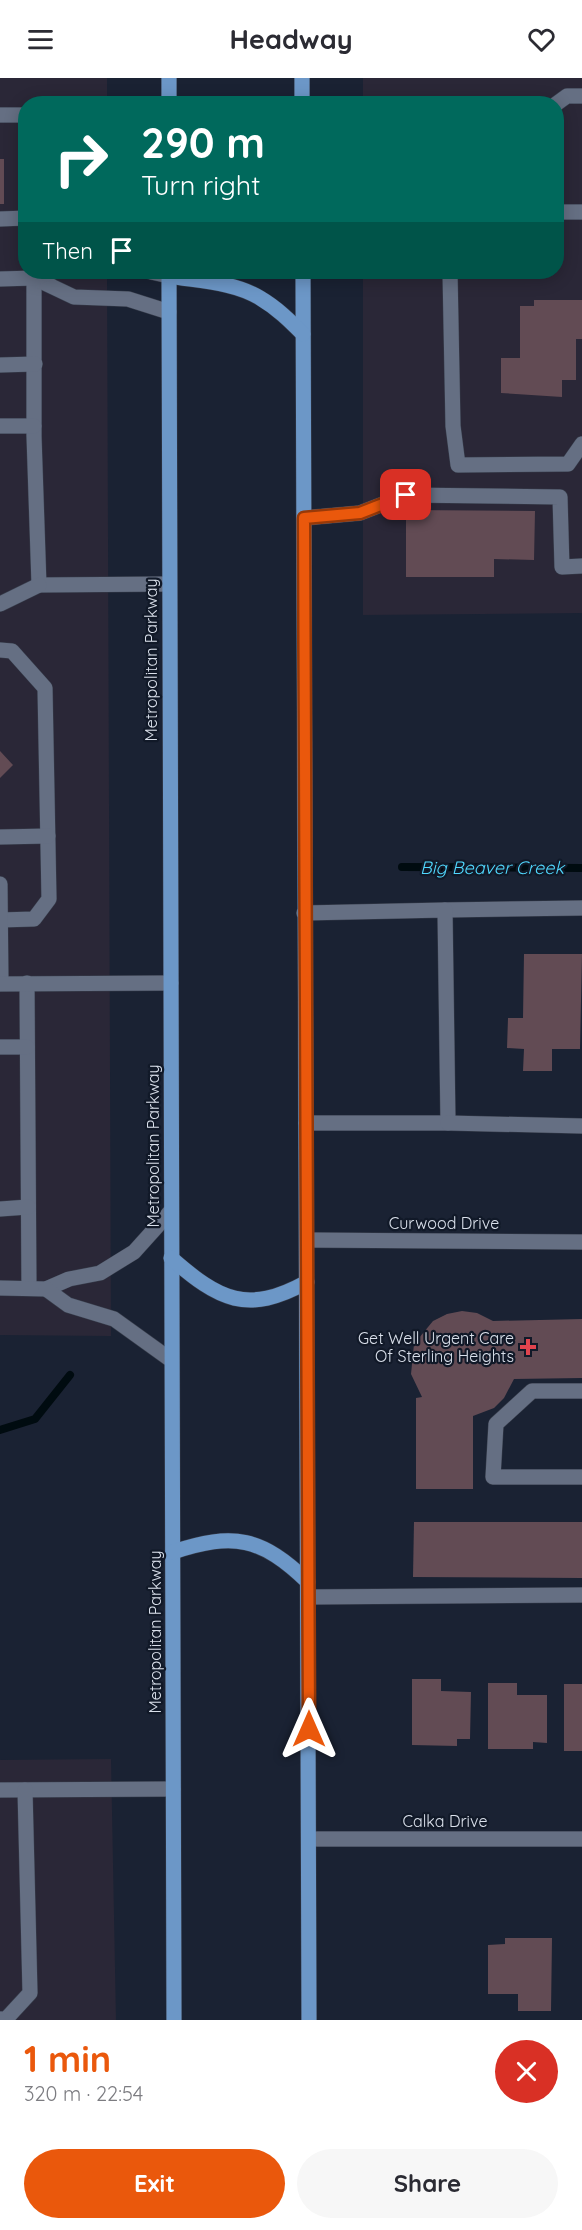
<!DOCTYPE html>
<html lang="en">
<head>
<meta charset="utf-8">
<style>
	:root { --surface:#fff; --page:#f7f7f7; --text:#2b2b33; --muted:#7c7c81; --accent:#ea580c }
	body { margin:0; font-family:Quicksand,sans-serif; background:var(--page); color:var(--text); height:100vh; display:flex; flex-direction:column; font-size:22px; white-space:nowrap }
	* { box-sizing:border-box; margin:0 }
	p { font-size:20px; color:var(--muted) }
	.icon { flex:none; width:33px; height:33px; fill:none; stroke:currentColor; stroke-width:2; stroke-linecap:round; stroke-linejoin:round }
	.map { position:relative; height:1942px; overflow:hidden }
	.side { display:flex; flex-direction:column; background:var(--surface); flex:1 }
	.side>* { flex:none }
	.banner { position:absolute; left:18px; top:18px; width:546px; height:183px; border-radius:24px; box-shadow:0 3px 15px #0003; background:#00695c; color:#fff; overflow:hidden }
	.pin { position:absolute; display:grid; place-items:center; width:51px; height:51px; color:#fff; margin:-26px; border-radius:12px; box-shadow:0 3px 9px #0006 }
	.me { position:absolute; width:66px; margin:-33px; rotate:0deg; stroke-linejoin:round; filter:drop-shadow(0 0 4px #0008) }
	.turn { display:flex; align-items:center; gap:21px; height:126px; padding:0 24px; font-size:27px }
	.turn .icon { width:78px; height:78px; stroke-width:2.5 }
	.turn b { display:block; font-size:42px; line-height:51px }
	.then { display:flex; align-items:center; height:57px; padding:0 24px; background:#0003; gap:12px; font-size:22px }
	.round { display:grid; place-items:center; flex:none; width:63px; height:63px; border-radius:32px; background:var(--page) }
	.summary { display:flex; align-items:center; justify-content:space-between; height:102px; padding:0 24px }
	h1 { font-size:36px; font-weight:700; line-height:45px; color:var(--accent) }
	.primary-button { display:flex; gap:12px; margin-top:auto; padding:12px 24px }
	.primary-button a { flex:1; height:69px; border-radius:36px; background:var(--accent); color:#fff; font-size:24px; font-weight:700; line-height:69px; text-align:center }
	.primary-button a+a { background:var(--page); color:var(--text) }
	header { display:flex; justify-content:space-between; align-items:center; height:78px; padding:0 24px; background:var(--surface); font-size:27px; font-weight:700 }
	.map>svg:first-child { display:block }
	.commercial { fill:#2a2737 }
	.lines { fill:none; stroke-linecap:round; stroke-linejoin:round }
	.stream { stroke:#000b10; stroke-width:8 }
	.building { fill:#624b54 }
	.lane-casing { stroke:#383e4c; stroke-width:16 }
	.street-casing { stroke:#383e4c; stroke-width:16 }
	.primary-casing { stroke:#383e4c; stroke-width:16 }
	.lane { stroke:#656f83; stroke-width:15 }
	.street { stroke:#656f83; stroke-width:15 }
	.primary { stroke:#6c97c7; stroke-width:15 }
	.route-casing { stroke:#983908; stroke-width:15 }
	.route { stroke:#ea580c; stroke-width:10 }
	.health-dot { fill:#e0444e; stroke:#111928; stroke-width:2 }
	.labels { text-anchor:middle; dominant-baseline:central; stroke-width:4.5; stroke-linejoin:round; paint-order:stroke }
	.street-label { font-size:16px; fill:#dae0eb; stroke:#111928 }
	.poi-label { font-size:16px; fill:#dae0eb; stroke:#111928; text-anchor:end }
	.water-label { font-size:18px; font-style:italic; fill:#51d9ff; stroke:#111928 }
</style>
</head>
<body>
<header><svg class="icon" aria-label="menu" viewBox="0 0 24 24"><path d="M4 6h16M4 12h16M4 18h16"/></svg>Headway<svg class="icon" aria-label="heart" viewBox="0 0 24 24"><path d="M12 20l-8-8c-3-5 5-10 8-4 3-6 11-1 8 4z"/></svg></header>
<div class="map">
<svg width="582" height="1942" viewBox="0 0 582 1942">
	<rect width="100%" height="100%" fill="#1a2233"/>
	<g class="commercial">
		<path d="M 0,0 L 107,0 L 107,25 L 26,26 L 26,194 L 107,194 L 111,1258 L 0,1257 Z"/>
		<path d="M 363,0 L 582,0 L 582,535 L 363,537 L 363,194 L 556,194 L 556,26 L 363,25 Z"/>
		<path d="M 111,1681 L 116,1942 L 0,1942 L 0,1682 Z"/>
	</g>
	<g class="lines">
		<g class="stream">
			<path d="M 402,789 L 582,790"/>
			<path d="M 0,1352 L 35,1341 L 70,1297"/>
		</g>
	</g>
	<g class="building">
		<rect x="0" y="81" width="4" height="45"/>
		<path d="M 534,222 L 582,222 L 582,261 L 576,261 L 576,302 L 562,302 L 562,319 L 501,315 L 501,280 L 520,280 L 520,228 L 534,228 Z"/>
		<path d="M 406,432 L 535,433 L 534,482 L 494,481 L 494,499 L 406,499 Z"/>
		<path d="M 0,673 L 13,687 L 0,700 Z"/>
		<path d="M 524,876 L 582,876 L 580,971 L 552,971 L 552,993 L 523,993 L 524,971 L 507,970 L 508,940 L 523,940 Z"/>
		<path d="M 462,1233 L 477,1235 L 493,1243 L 582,1241 L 582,1300 L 514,1301 L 504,1320 L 494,1330 L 473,1338 L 473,1411 L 416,1411 L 416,1320 L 422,1319 L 411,1296 L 414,1266 L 433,1243 L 447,1236 Z"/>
		<path d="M 414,1444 L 582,1444 L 582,1500 L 413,1499 Z"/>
		<path d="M 412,1601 L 441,1601 L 441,1613 L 471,1614 L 470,1661 L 457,1661 L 457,1668 L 412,1667 Z"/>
		<path d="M 488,1605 L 517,1605 L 517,1617 L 547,1617 L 547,1665 L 533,1664 L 533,1671 L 488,1671 Z"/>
		<rect x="564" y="1606" width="18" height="67"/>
		<path d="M 505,1860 L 552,1860 L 551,1933 L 518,1933 L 518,1916 L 488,1916 L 488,1867 L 505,1866 Z"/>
	</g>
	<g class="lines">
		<defs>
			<g id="lane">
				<path d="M 556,26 L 567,18 L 582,18"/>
				<path d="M 0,37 L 26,37"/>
				<path d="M 0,141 L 26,140"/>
				<path d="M 34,194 L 34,358 L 39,507 L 169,506"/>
				<path d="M 151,194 L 169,198"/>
				<path d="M 450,194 L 453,348 L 458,387 L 568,386 L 582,366"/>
				<path d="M 34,200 L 74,219 L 128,221 L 169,234"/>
				<path d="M 0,201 L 34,200 L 53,194"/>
				<path d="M 0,287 L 35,286"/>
				<path d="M 0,348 L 34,348"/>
				<path d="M 304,440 L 360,435 L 406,417 L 560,419 L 562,489 L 582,488"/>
				<path d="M 0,526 L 39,507"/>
				<path d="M 0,572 L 12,573 L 45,610 L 49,821 L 34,841 L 0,842"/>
				<path d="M 0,759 L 48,758"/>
				<path d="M 0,806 L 1,905"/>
				<path d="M 445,832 L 582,830"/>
				<path d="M 304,835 L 445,832 L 448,1045 L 306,1045"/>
				<path d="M 27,905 L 29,1210"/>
				<path d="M 0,906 L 171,905"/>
				<path d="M 0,969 L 27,969"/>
				<path d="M 448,1045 L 582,1048"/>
				<path d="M 0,1131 L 28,1129"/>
				<path d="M 0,1210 L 46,1211 L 69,1201 L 100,1195 L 134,1174 L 170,1134"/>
				<path d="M 46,1211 L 68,1227 L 114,1241 L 171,1282"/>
				<path d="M 582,1313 L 532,1313 L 496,1346 L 493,1399 L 582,1399"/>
				<path d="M 308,1519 L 582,1517"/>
				<path d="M 0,1712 L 173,1711"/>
				<path d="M 0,1941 L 6,1941 L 30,1915 L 25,1712"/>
			</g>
			<g id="street">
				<path d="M 556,134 L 582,134"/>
				<path d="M 307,1162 L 582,1164"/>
				<path d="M 309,1761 L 582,1761"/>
			</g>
			<g id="primary">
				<path d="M 302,0 L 302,26"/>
				<path d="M 169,26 L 169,0"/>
				<path d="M 169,194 L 174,1942"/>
				<path d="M 303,194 L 309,1942"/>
				<path d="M 169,198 C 198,203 234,204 260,220 C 277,230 290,243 303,256"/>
				<path d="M 171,1180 C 219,1222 247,1237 307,1204"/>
				<path d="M 173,1474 C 234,1454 261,1459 308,1504"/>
			</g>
		</defs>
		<use href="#lane" class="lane-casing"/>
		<use href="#street" class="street-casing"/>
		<use href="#primary" class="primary-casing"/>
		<use href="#lane" class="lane"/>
		<use href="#street" class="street"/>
		<use href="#primary" class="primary"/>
	</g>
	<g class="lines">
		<defs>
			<path id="route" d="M 309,1651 L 304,440 L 360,435 L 406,417"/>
		</defs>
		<use href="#route" class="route-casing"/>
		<use href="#route" class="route"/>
	</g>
	<path class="health-dot" d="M525 1260h6v6h6v6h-6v6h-6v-6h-6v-6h6z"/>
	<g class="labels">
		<g class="street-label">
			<text transform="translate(151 582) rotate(-90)">Metropolitan Parkway</text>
			<text transform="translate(153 1068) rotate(-90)">Metropolitan Parkway</text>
			<text x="444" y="1145">Curwood Drive</text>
			<text transform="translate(155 1554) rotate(-90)">Metropolitan Parkway</text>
			<text x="445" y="1743">Calka Drive</text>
		</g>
		<g class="poi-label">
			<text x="514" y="1260">Get Well Urgent Care<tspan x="514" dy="18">Of Sterling Heights</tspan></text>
		</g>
		<g class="water-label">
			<text x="492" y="789">Big Beaver Creek</text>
		</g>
	</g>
</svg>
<div class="pin" style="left:406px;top:417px;background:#d93025"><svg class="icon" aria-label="arrive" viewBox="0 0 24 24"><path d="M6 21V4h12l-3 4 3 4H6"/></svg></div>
<svg class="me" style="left:309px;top:1651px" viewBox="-20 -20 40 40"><path d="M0-17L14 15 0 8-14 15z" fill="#ea580c" stroke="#fff" stroke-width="4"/></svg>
<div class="banner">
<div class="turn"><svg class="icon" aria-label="right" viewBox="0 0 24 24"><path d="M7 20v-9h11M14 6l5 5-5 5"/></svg><div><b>290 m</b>Turn right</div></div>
<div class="then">Then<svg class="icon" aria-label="arrive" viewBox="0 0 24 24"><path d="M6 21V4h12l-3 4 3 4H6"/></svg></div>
</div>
</div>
<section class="side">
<div class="summary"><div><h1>1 min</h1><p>320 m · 22:54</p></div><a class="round" style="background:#d93025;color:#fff"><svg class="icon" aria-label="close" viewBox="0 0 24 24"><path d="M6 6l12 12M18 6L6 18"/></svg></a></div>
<div class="primary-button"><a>Exit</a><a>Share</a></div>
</section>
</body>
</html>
